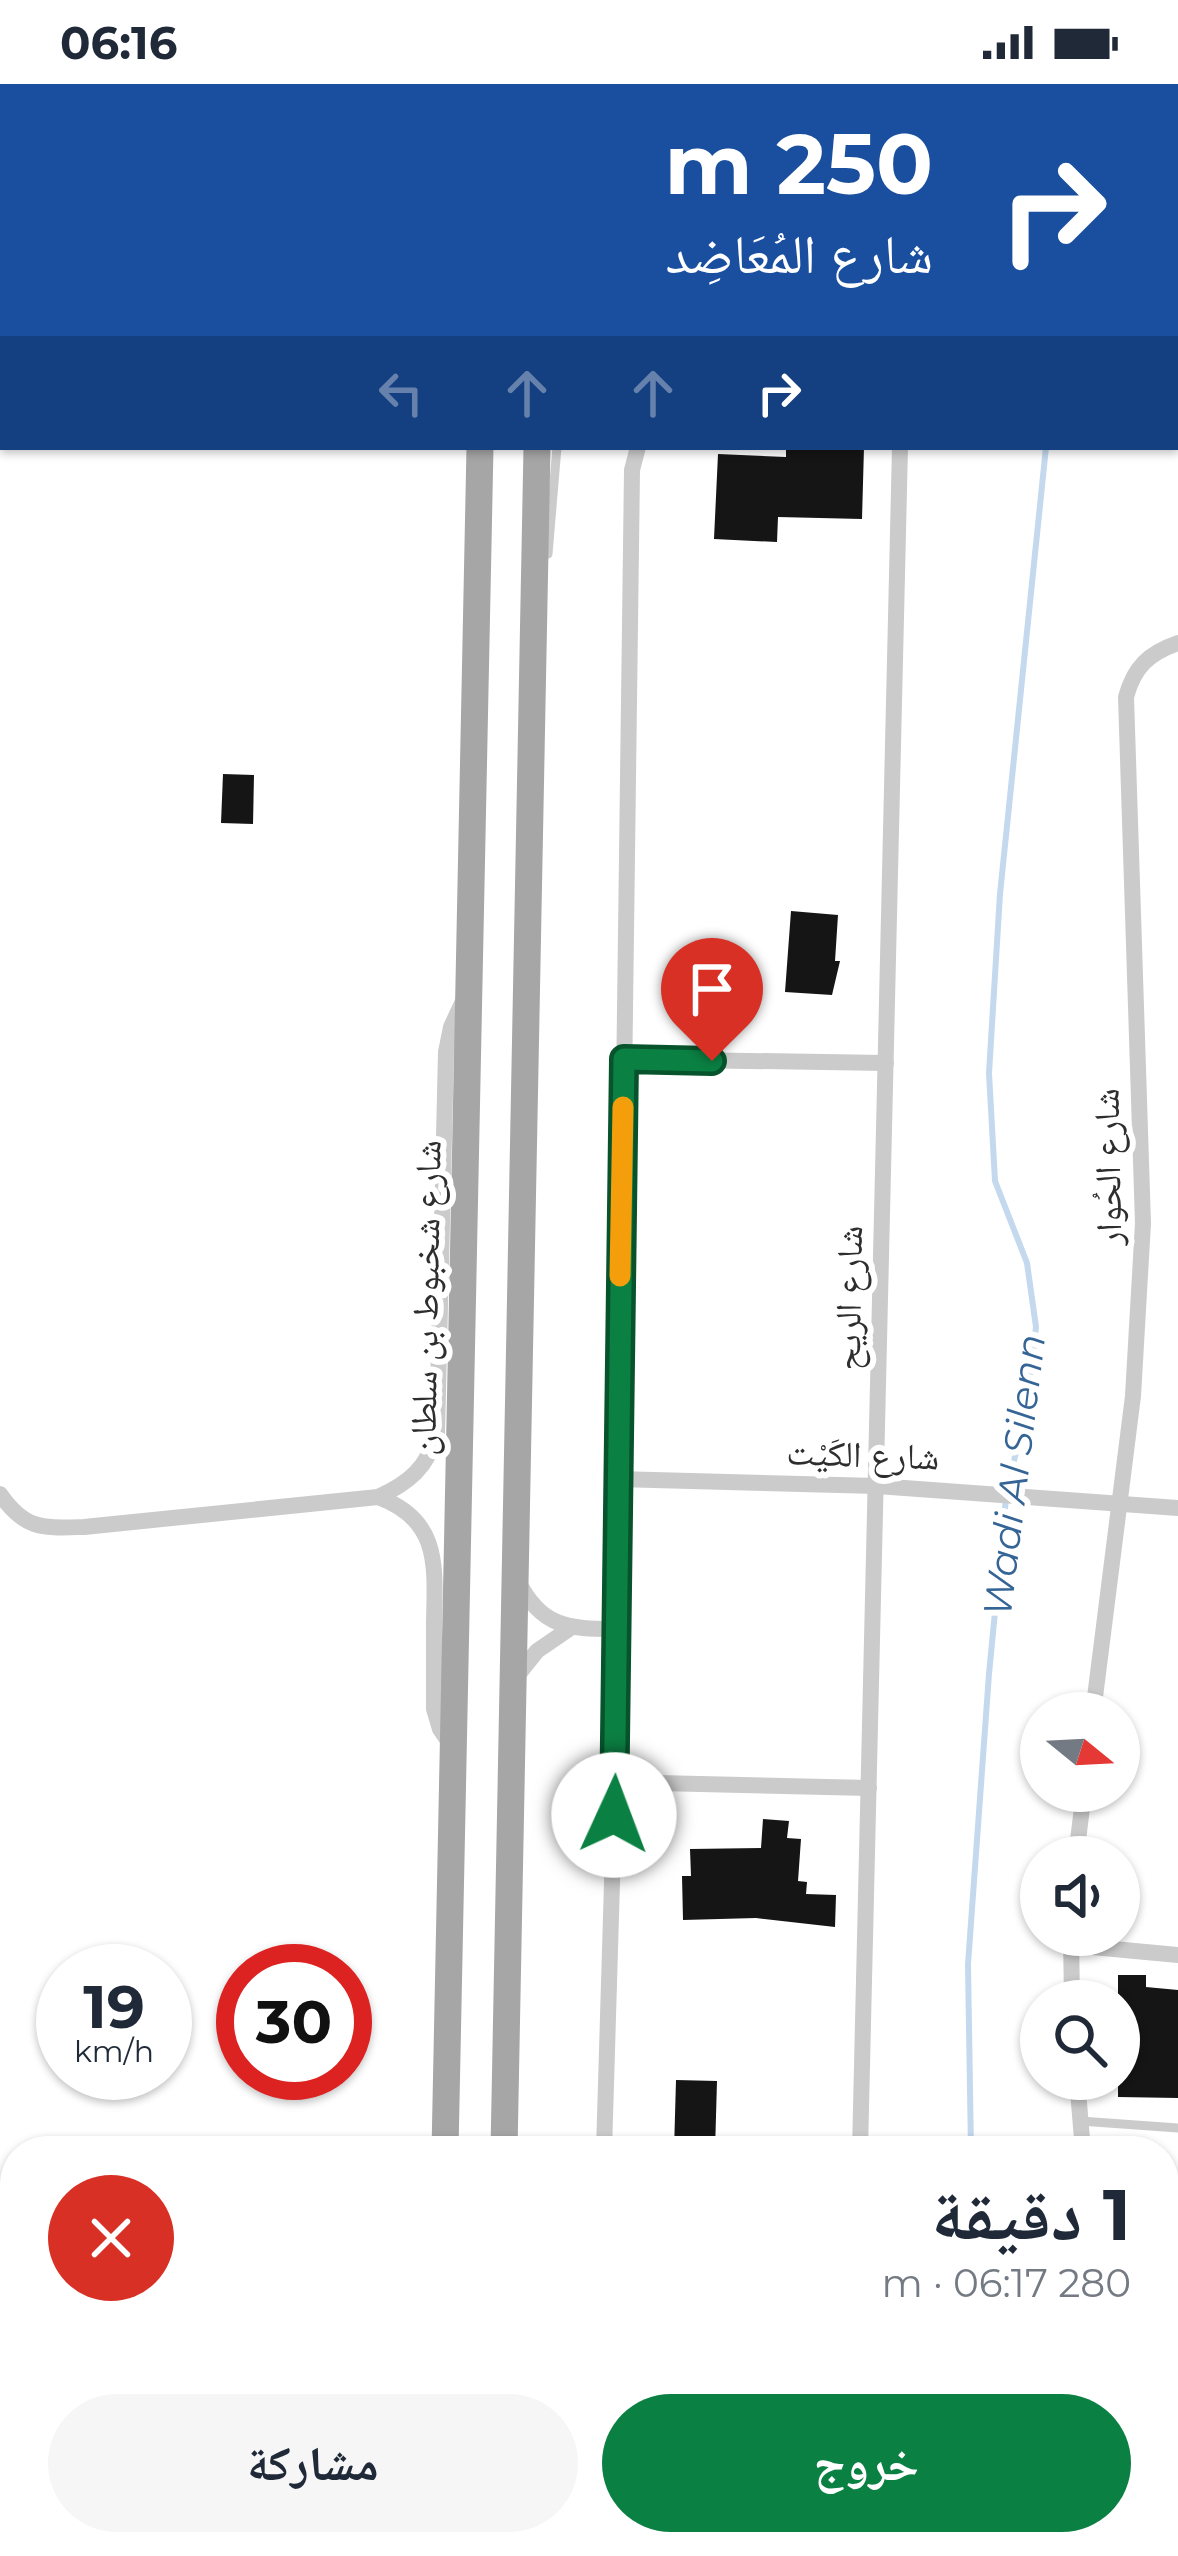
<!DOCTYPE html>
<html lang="ar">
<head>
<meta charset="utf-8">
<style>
	:root { --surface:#fff; --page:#f6f6f7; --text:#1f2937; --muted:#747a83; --accent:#0b8043 }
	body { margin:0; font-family:Montserrat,"Noto Naskh Arabic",sans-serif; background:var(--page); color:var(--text); direction:rtl; height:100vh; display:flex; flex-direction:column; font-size:45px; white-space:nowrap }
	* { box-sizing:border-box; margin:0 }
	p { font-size:39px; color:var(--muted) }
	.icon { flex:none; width:66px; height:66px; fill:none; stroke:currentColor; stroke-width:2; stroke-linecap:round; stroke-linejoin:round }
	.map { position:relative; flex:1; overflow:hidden; direction:ltr }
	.drawer { position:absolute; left:0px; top:2052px; width:1179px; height:420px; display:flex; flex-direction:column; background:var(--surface); border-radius:48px 48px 0 0; box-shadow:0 3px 9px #0004; direction:rtl }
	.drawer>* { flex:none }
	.hud { position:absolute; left:0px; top:0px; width:1179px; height:366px; box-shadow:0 3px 9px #0004; direction:rtl; background:#1a4fa0; color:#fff; overflow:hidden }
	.needle { width:78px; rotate:108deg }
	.fabs { position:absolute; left:1020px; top:1608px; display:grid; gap:24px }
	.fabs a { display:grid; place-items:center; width:120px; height:120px; border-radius:50%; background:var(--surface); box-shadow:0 3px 9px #0004; font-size:60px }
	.speed { position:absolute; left:36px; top:1860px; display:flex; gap:24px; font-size:60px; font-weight:700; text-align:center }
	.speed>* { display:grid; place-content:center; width:156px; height:156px; border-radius:50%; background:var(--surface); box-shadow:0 3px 9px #0004; line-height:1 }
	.speed small { font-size:30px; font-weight:400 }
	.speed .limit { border:18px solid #d22; background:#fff; color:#111 }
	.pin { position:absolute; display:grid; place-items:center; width:102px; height:102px; color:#fff; margin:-123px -51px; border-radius:50% 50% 50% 0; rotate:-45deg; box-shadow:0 0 12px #0007 }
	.pin .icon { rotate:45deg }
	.me { position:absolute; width:132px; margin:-66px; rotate:2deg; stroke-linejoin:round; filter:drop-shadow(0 0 9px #0008) }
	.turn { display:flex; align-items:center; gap:42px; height:252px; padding:0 48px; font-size:54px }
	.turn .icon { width:156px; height:156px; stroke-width:2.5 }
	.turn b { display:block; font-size:84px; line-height:102px }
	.lanes { display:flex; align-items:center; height:114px; padding:0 48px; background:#0003; justify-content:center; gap:60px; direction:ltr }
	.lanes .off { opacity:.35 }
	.round { display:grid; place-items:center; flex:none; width:126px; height:126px; border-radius:63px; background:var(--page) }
	.headline { display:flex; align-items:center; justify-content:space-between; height:204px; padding:0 48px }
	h1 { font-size:72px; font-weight:700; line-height:90px }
	.button { display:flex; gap:24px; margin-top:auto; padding:24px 48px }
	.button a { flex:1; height:138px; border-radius:72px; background:var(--accent); color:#fff; font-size:48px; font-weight:700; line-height:138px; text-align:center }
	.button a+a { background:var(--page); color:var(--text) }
	.status { display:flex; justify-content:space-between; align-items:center; height:84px; padding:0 60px; background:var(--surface); direction:ltr }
	.status svg { height:33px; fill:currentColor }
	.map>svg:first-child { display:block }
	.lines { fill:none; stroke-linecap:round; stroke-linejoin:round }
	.stream { stroke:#c4d9ee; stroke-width:6 }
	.building { fill:#151515 }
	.lane { stroke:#cbcbcb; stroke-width:9 }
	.street { stroke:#cbcbcb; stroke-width:16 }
	.primary { stroke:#a6a6a6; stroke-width:27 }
	.route-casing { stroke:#07532c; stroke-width:30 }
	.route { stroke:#0b8043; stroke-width:21 }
	.slow { stroke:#f59e0b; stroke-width:21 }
	.labels { text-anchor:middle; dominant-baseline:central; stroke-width:12; stroke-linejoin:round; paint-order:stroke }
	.street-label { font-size:36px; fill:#2e2e2e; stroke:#fff }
	.water-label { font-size:39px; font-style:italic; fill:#356596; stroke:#fff }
</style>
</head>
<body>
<div class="status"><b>06:16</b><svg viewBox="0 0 49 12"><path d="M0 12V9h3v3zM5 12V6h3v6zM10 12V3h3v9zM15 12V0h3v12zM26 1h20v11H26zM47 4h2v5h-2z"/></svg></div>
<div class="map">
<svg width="1178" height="2472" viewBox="0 0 1178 2472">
	<rect width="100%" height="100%" fill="#fff"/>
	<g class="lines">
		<g class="stream">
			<path d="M 1073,3 L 1073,0"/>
			<path d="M 971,2067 L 968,1880 L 989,1590 L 1006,1414 L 1027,1317 L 1036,1243 L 1027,1179 L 995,1097 L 989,989 L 1000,810 L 1046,363"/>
			<path d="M 978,2457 L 979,2472"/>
		</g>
	</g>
	<g class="building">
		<path d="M 786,363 L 864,363 L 862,435 L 778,433 L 777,458 L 714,455 L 718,370 L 786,373 Z"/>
		<path d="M 223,690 L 254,691 L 253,740 L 221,739 Z"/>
		<path d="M 791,827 L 838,831 L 835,877 L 840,877 L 832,911 L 785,908 Z"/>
		<path d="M 763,1735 L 789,1737 L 787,1754 L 801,1755 L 798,1797 L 807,1798 L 806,1810 L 836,1811 L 835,1843 L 756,1834 L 683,1836 L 682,1792 L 691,1792 L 690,1765 L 761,1764 Z"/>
		<path d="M 1118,1891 L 1146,1891 L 1146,1903 L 1178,1906 L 1178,2014 L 1118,2013 Z"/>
		<path d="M 676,1996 L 717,1997 L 715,2067 L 674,2067 Z"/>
	</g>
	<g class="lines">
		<g class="lane">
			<path d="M 672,3 L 672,0"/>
			<path d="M 742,3 L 742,0"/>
			<path d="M 548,470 L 557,363"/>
			<path d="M 1080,2037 L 1178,2044"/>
		</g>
		<g class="street">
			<path d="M 624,975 L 886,979"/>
			<path d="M 617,1395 L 877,1402 L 1178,1424"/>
			<path d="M 0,1410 C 25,1446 42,1444 84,1443 L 378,1413 C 409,1399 428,1383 437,1349 L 446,968 L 451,943 L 464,915"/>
			<path d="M 378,1413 C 441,1436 435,1483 434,1539 C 434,1568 434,1597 434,1625 L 440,1645 L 451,1661"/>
			<path d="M 518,1497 C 541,1543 568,1545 615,1545"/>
			<path d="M 517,1592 L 537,1567 L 569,1545"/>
			<path d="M 1093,1629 L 1133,1312 L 1143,1139 L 1126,613 C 1134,583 1149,569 1178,559"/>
			<path d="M 615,1698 L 869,1704"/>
			<path d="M 1076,1773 L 1084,1707"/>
			<path d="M 1071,1852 L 1072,1917"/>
			<path d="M 1071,1861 L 1178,1871"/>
			<path d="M 1077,1995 L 1083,2067"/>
			<path d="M 604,2067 L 615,1698 L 632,386 L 638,363"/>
			<path d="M 860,2067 L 900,363"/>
			<path d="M 1164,2405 L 1178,2407"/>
			<path d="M 420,2457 L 421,2472"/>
			<path d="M 1112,2457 L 1113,2472"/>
			<path d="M 598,2472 L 598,2457"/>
			<path d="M 660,2472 L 660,2457"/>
			<path d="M 854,2472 L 854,2457"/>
		</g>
		<g class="primary">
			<path d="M 488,3 L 488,0"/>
			<path d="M 544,3 L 545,0"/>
			<path d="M 445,2067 L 480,363"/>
			<path d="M 504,2067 L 537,363"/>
			<path d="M 440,2457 L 440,2472"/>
			<path d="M 502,2472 L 502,2457"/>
		</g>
	</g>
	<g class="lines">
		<defs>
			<path id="route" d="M 614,1731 L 624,975 L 712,977"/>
		</defs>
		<use href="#route" class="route-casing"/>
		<use href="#route" class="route"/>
		<path class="slow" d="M 620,1192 L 623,1023"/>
	</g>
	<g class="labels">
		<g class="street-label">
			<text transform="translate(1107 1083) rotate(-91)">شارع الحُوار</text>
			<text transform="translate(425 1214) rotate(-89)">شارع شخبوط بن سلطان</text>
			<text transform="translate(848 1214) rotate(-89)">شارع الريح</text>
			<text transform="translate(863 1370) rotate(2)">شارع الكَيْت</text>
		</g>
		<g class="water-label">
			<text transform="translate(1014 1391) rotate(-83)">Wadi Al Silenn</text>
		</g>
	</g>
</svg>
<div class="fabs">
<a><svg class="needle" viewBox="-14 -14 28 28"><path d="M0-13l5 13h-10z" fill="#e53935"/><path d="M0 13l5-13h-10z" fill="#747a83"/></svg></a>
<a><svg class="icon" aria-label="sound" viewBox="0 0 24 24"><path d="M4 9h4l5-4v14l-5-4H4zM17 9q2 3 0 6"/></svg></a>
<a><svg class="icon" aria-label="search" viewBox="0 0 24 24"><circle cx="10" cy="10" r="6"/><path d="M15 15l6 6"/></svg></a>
</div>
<div class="speed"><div>19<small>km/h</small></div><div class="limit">30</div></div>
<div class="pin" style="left:712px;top:977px;background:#d93025"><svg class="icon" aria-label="arrive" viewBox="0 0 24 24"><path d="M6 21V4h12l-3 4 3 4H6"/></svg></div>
<svg class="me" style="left:614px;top:1731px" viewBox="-20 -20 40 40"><circle r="19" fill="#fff"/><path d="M0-13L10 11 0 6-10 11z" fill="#0b8043"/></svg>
<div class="hud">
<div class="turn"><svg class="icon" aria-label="right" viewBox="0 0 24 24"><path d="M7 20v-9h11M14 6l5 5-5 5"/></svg><div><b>250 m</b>شارع المُعَاضِد</div></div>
<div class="lanes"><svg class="icon off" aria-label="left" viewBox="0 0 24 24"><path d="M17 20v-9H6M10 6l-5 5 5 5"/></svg><svg class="icon off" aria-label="ahead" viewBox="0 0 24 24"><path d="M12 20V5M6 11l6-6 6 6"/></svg><svg class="icon off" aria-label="ahead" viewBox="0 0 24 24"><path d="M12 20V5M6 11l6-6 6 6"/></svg><svg class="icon" aria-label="right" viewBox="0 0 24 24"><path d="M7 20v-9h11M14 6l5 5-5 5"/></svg></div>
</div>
<section class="drawer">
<div class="headline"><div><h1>1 دقيقة</h1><p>280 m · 06:17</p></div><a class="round" style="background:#d93025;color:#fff"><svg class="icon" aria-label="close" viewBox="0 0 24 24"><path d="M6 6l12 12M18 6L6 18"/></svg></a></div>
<div class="button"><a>خروج</a><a>مشاركة</a></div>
</section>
</div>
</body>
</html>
